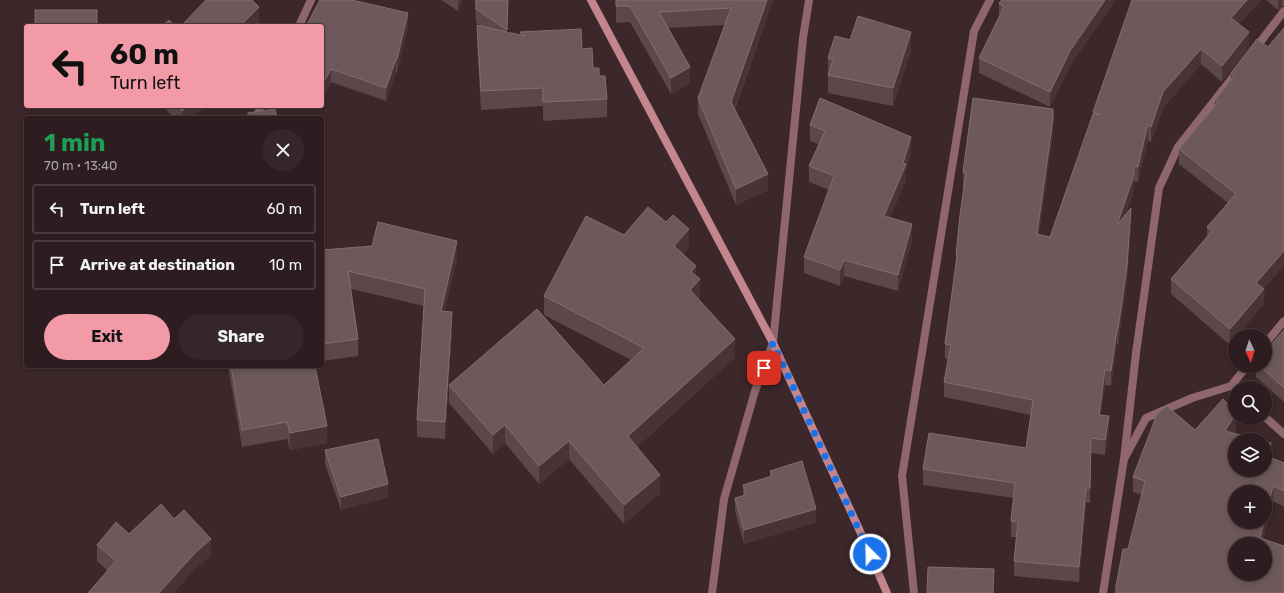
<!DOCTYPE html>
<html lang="en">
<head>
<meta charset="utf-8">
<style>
	:root { --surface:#2d1d20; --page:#352629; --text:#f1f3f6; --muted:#a7a2a5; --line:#483b3e; --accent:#f39aa7 }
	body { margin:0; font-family:Rubik,sans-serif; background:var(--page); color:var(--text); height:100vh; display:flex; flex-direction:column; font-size:15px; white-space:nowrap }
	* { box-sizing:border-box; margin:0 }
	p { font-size:13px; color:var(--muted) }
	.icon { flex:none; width:22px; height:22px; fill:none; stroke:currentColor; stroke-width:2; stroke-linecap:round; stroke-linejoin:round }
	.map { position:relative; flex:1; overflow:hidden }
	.panel { position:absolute; left:24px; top:116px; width:300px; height:252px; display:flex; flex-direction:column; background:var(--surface); border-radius:4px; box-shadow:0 2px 6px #0003,0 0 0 1px var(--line) }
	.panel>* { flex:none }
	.banner { position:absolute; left:24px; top:24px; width:300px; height:84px; border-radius:4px; box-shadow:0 2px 6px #0003,0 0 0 1px var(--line); background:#f39aa7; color:#111; overflow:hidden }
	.needle { width:26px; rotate:176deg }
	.controls { position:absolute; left:1228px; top:329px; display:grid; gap:8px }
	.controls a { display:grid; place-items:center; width:44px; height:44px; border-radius:50%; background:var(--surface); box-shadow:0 2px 6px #0003,0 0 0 1px var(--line); font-size:20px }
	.pin { position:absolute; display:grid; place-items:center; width:34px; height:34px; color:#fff; margin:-17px; border-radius:8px; box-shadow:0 2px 6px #0006 }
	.me { position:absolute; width:44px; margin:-22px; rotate:337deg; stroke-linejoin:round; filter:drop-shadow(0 0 3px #0008) }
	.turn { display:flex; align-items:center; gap:14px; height:84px; padding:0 20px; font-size:18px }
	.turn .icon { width:52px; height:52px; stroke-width:2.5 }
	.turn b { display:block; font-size:28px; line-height:34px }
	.round { display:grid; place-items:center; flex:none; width:42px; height:42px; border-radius:21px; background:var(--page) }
	.overview { display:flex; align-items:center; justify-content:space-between; height:68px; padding:0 20px }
	h1 { font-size:24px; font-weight:700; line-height:30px; color:#1e9e55 }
	.cta { display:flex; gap:8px; margin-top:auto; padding:8px 20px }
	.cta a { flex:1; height:46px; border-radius:24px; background:var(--accent); color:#111; font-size:16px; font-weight:700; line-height:46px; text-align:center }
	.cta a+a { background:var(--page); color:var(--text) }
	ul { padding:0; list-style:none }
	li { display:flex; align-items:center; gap:12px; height:50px; margin:0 8px 6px; padding:0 12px; border:2px solid var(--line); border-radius:4px }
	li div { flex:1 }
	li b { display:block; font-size:15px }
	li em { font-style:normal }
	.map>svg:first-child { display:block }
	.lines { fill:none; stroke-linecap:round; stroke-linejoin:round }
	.street { stroke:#8e666b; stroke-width:8 }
	.secondary { stroke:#c3858e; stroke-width:8 }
	.wall { fill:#5c474a }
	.shaded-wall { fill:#493336 }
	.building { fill:#6d585b; stroke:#826e71; fill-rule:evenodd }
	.route { stroke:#1a73e8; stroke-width:7; stroke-dasharray:0 12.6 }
</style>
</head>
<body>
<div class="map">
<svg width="1284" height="593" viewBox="0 0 1284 593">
	<rect width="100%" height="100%" fill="#3c272a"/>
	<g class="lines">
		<g class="street">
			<path d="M 299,26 L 311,0"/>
			<path d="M 1254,50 L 1284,11"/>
			<path d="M 256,118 L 261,106"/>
			<path d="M 1265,344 L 1284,321"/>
			<path d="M 1265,417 L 1284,434"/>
			<path d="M 1124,459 L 1136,353 L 1159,188 L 1178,147 L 1237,72"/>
			<path d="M 712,593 L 724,499 L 755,391 L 773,343 L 803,38 L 809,0"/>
			<path d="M 914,593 L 902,476 L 974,31 L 990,0"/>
			<path d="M 1103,593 L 1124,459 L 1146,418 L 1192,398 L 1231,386 L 1247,366"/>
		</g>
		<path class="secondary" d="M 591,0 L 773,343 L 859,529 L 887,593"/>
	</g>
	<g class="wall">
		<path d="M 441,0 L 462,0 L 458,11 Z"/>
		<path d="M 475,0 L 508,0 L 507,33 L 520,35 L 520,32 L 582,49 L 593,68 L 599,76 L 607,99 L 607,117 L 543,121 L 543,106 L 481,110 L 477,43 L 477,25 L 480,25 L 476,23 Z"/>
		<path d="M 616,0 L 773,0 L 735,109 L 768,190 L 736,205 L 698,114 L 698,98 L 725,25 L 668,28 L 690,83 L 671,94 L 630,22 L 616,23 Z"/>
		<path d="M 1002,0 L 1070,66 L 1050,107 L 979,73 L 979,58 L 999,16 L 999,3 Z"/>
		<path d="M 1132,0 L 1261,0 L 1239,24 L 1249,47 L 1222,82 L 1201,64 L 1163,108 L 1151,142 L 1148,140 L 1138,182 L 1134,181 L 1133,193 L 1126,214 L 1131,223 L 1127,281 L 1118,344 L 1117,344 L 1111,386 L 1105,385 L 1101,415 L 1109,432 L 1105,455 L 1091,453 L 1090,503 L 1086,503 L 1079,582 L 1014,576 L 1014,561 L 1016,537 L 1011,537 L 1011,521 L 1014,498 L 923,485 L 923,469 L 1026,448 L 1031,415 L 944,397 L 944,382 L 948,359 L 945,359 L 945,344 L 956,265 L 956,255 L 964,187 L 963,187 L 963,172 L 1053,134 L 1039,234 L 1050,237 L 1093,114 L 1093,112 Z"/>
		<path d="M 1266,0 L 1284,0 L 1284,6 L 1282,6 L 1278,10 Z"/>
		<path d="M 322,26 L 408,27 L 397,72 L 396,72 L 386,101 L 331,82 L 324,95 L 322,95 Z"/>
		<path d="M 850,40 L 911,51 L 893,106 L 828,93 L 828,58 Z"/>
		<path d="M 1268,47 L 1264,304 L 1235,336 L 1235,338 L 1230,345 L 1171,294 L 1171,279 L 1207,237 L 1207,227 L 1228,203 L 1179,164 L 1179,149 L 1215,106 L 1215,100 L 1231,80 L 1231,73 Z"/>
		<rect x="35" y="106" width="61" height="3"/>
		<path d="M 163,106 L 206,106 L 192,118 L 174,118 Z"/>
		<path d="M 810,125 L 911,152 L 906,170 L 906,180 L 890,217 L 912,240 L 898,291 L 844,276 L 840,286 L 804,273 L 804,257 L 829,190 L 809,182 L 809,166 L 819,144 L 810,141 Z"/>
		<path d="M 624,235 L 689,247 L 683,254 L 696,276 L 700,297 L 698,299 L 735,357 L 637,447 L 660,493 L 624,524 L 569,459 L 539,484 L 505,443 L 493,454 L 449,403 L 449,385 L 604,385 L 631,360 L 544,315 L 544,296 Z"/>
		<path d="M 322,250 L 457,258 L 444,312 L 452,329 L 445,439 L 417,437 L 417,420 L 424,306 L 351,289 L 358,339 L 358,356 L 322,361 Z"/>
		<path d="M 1284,330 L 1284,402 L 1256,377 L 1256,366 L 1265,366 Z"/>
		<path d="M 228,366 L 315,366 L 327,443 L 290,450 L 287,439 L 242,447 Z"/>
		<path d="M 1236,418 L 1236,428 L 1233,433 L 1271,458 L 1284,463 L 1284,507 L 1273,501 L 1263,539 L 1128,549 L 1142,495 L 1133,492 L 1133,477 L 1195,430 Z"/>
		<path d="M 325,450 L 388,497 L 341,510 L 325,464 Z"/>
		<path d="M 770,471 L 816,522 L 744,544 L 735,511 L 735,498 L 743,496 L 743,485 L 770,477 Z"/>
		<path d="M 174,519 L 211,555 L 195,569 L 108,571 L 97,561 L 97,545 Z"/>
	</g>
	<g class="shaded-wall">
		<path d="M 458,0 L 462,0 L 458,11 Z"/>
		<path d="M 767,0 L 773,0 L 731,118 L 731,102 Z"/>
		<path d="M 1105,0 L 1116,0 L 1070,66 L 1050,107 L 1050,92 L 1070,51 Z"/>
		<path d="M 1247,0 L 1261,0 L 1231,33 L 1231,18 Z"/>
		<path d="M 1278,0 L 1282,0 L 1282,6 L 1278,10 Z"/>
		<path d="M 259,7 L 259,23 L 256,26 L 240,26 Z"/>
		<path d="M 408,13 L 408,27 L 397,72 L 397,59 Z"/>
		<path d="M 911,32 L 911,51 L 893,106 L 893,88 Z"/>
		<path d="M 1249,32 L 1249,47 L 1222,82 L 1222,66 Z"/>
		<path d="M 1201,49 L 1201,64 L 1163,108 L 1151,142 L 1151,127 L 1163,92 Z"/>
		<path d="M 396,59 L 396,72 L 386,101 L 386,88 Z"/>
		<path d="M 690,67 L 690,83 L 671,94 L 671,78 Z"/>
		<path d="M 331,69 L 331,82 L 324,95 L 324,82 Z"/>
		<path d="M 188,106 L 206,106 L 192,118 L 182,118 L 182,111 Z"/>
		<path d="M 1053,119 L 1053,134 L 1037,249 L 1037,234 Z"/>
		<path d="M 1148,124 L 1148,140 L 1138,182 L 1138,167 Z"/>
		<path d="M 911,137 L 911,152 L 906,170 L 906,180 L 884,232 L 884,216 L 903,163 Z"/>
		<path d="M 1134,166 L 1134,181 L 1133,193 L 1117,240 L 1117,225 Z"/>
		<path d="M 768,174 L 768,190 L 736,205 L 736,189 Z"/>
		<path d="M 1131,208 L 1131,223 L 1127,281 L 1118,344 L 1118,329 Z"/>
		<path d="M 912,224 L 912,240 L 898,291 L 898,275 Z"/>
		<path d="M 689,229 L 689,247 L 674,265 L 674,246 Z"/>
		<path d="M 457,241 L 457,258 L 441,328 L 441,311 Z"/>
		<path d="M 1284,251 L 1284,266 L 1264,289 L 1264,304 L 1237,336 L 1235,336 L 1235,338 L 1230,345 L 1230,329 L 1256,283 Z"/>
		<path d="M 844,260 L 844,276 L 840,286 L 840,270 Z"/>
		<path d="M 696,266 L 696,283 L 700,279 L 700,297 L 690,309 L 690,290 L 691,272 Z"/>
		<path d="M 452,312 L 452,329 L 445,439 L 445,422 Z"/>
		<path d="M 1117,329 L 1117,344 L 1111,386 L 1111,371 Z"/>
		<path d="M 735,339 L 735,357 L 628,455 L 628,436 Z"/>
		<path d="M 1105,370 L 1105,385 L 1099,430 L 1099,415 Z"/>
		<path d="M 1235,415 L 1235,418 L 1236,418 L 1236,428 L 1225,447 L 1225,431 Z"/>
		<path d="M 1109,416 L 1109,432 L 1105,455 L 1105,440 Z"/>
		<path d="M 505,425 L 505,443 L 493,454 L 493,435 Z"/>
		<path d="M 327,426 L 327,443 L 290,450 L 290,433 Z"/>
		<path d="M 1091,438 L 1091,453 L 1090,503 L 1090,488 Z"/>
		<path d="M 569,441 L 569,459 L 539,484 L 539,466 Z"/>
		<path d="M 1271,443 L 1271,458 L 1269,457 Z"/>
		<path d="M 660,475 L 660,493 L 624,524 L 624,505 Z"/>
		<path d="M 388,484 L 388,497 L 341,510 L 341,497 Z"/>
		<path d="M 1273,486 L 1273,501 L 1262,544 L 1260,538 L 1264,522 L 1265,522 L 1265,518 Z"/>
		<path d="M 1086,488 L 1086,503 L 1079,582 L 1079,567 Z"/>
		<path d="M 816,509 L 816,522 L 744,544 L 744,530 Z"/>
		<path d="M 211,539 L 211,555 L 195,569 L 174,593 L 159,593 L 195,553 Z"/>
	</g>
	<g class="building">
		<path d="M 206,0 L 252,0 L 259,7 L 240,26 L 181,26 Z"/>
		<path d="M 320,0 L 352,0 L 408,13 L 397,59 L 396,59 L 386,88 L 331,69 L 324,82 L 322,82 L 322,26 L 306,26 Z"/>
		<path d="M 476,0 L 508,0 L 507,30 L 476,9 Z"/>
		<path d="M 616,0 L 767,0 L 731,102 L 768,174 L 736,189 L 698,98 L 731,8 L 659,12 L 690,67 L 671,78 L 630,6 L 616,6 Z"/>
		<path d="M 1002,0 L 1105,0 L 1070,51 L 1050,92 L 979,58 L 1004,7 L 999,3 Z"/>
		<path d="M 1132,0 L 1247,0 L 1231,18 L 1249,32 L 1222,66 L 1201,49 L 1163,92 L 1151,127 L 1148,124 L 1138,167 L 1134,166 L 1133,178 L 1117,225 L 1131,208 L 1127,266 L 1118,329 L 1117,329 L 1111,371 L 1105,370 L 1099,415 L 1109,416 L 1105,440 L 1091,438 L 1090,488 L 1086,488 L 1079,567 L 1014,561 L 1018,522 L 1011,521 L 1015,483 L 923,469 L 929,433 L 1026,448 L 1033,400 L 944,382 L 951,345 L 945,344 L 957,256 L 956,255 L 960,215 L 966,173 L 963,172 L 973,98 L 1053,109 L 1053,119 L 1037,234 L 1050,237 L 1093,114 L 1100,115 L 1093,112 Z"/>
		<rect x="35" y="10" width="62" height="16"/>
		<path d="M 858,16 L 911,32 L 893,88 L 828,75 L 833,60 L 828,58 L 835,36 L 850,40 Z"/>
		<path d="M 169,20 L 175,26 L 162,26 Z"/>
		<path d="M 477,25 L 507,32 L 507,33 L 512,33 L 525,36 L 520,32 L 581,29 L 582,49 L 592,48 L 593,68 L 599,68 L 599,76 L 605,76 L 607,99 L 543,102 L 543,88 L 481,91 Z"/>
		<path d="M 1284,28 L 1284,251 L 1256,283 L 1264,289 L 1230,329 L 1171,279 L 1212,231 L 1207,227 L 1236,194 L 1179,149 L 1218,102 L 1215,100 L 1234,76 L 1231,73 L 1257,39 L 1268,47 Z"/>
		<path d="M 820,98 L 911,137 L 903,163 L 906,164 L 884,216 L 912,224 L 898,275 L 844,260 L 840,270 L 804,257 L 834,176 L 809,166 L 825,131 L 810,125 Z"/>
		<path d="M 178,106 L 188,106 L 182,111 Z"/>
		<path d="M 275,109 L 277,118 L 248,118 L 248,113 Z"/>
		<path d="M 648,207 L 666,222 L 673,215 L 689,229 L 674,246 L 696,266 L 691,272 L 700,279 L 690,290 L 735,339 L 628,436 L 660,475 L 624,505 L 569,441 L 539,466 L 505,425 L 493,435 L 449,385 L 537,309 L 604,385 L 644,348 L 544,296 L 586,216 L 624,235 Z"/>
		<path d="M 378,222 L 457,241 L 441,311 L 452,312 L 445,422 L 417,420 L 425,289 L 348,271 L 358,339 L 322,344 L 322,250 L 372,246 Z"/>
		<path d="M 1284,330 L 1284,388 L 1260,366 L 1265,366 L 1265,352 Z"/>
		<path d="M 231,366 L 315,366 L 327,426 L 290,433 L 287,422 L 242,430 Z"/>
		<path d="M 1223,399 L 1235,411 L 1235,415 L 1225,431 L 1259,440 L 1235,440 L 1235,470 L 1265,470 L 1265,442 L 1271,443 L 1269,457 L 1284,463 L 1284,491 L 1273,486 L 1265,518 L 1265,492 L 1235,492 L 1235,522 L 1264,522 L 1260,538 L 1284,546 L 1284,593 L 1116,593 L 1116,586 L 1123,549 L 1128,549 L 1145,481 L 1133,477 L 1157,414 L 1167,406 L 1195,430 ZM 1235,544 L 1265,544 L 1265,574 L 1235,574 Z"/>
		<path d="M 378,439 L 388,484 L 341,497 L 325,450 Z"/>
		<path d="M 802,461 L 816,509 L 744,530 L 735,498 L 746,495 L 743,485 L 772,476 L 770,471 Z"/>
		<path d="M 161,504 L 174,519 L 184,510 L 211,539 L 195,553 L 159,593 L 88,593 L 116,561 L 97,545 L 116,522 L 129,534 Z"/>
		<path d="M 928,567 L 994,569 L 993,593 L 927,593 Z"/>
	</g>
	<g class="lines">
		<path class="route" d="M 764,368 L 773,343 L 870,554"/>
	</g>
</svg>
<div class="controls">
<a><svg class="needle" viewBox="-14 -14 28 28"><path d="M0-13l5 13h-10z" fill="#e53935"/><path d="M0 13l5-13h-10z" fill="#a7a2a5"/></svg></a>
<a><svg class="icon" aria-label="search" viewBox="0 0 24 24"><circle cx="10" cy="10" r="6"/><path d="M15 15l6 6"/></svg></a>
<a><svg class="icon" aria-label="layers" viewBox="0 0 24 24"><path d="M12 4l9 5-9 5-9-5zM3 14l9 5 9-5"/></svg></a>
<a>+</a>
<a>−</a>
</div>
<div class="pin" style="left:764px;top:368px;background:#d93025"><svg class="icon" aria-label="arrive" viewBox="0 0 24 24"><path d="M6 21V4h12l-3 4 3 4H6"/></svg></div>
<svg class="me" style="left:870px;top:554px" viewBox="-20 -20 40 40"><circle r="17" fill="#1a73e8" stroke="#fff" stroke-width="3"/><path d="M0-11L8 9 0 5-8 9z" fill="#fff"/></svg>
<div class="banner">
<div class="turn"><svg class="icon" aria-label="left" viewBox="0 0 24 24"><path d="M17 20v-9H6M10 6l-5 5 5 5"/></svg><div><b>60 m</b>Turn left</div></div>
</div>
<section class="panel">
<div class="overview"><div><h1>1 min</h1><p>70 m · 13:40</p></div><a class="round"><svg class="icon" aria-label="close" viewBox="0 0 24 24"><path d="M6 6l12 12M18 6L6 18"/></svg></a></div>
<ul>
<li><svg class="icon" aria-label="left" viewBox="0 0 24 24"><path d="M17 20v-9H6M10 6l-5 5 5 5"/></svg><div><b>Turn left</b></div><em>60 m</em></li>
<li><svg class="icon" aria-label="arrive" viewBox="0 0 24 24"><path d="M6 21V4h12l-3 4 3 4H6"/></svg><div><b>Arrive at destination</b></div><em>10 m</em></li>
</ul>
<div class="cta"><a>Exit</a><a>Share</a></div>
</section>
</div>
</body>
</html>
